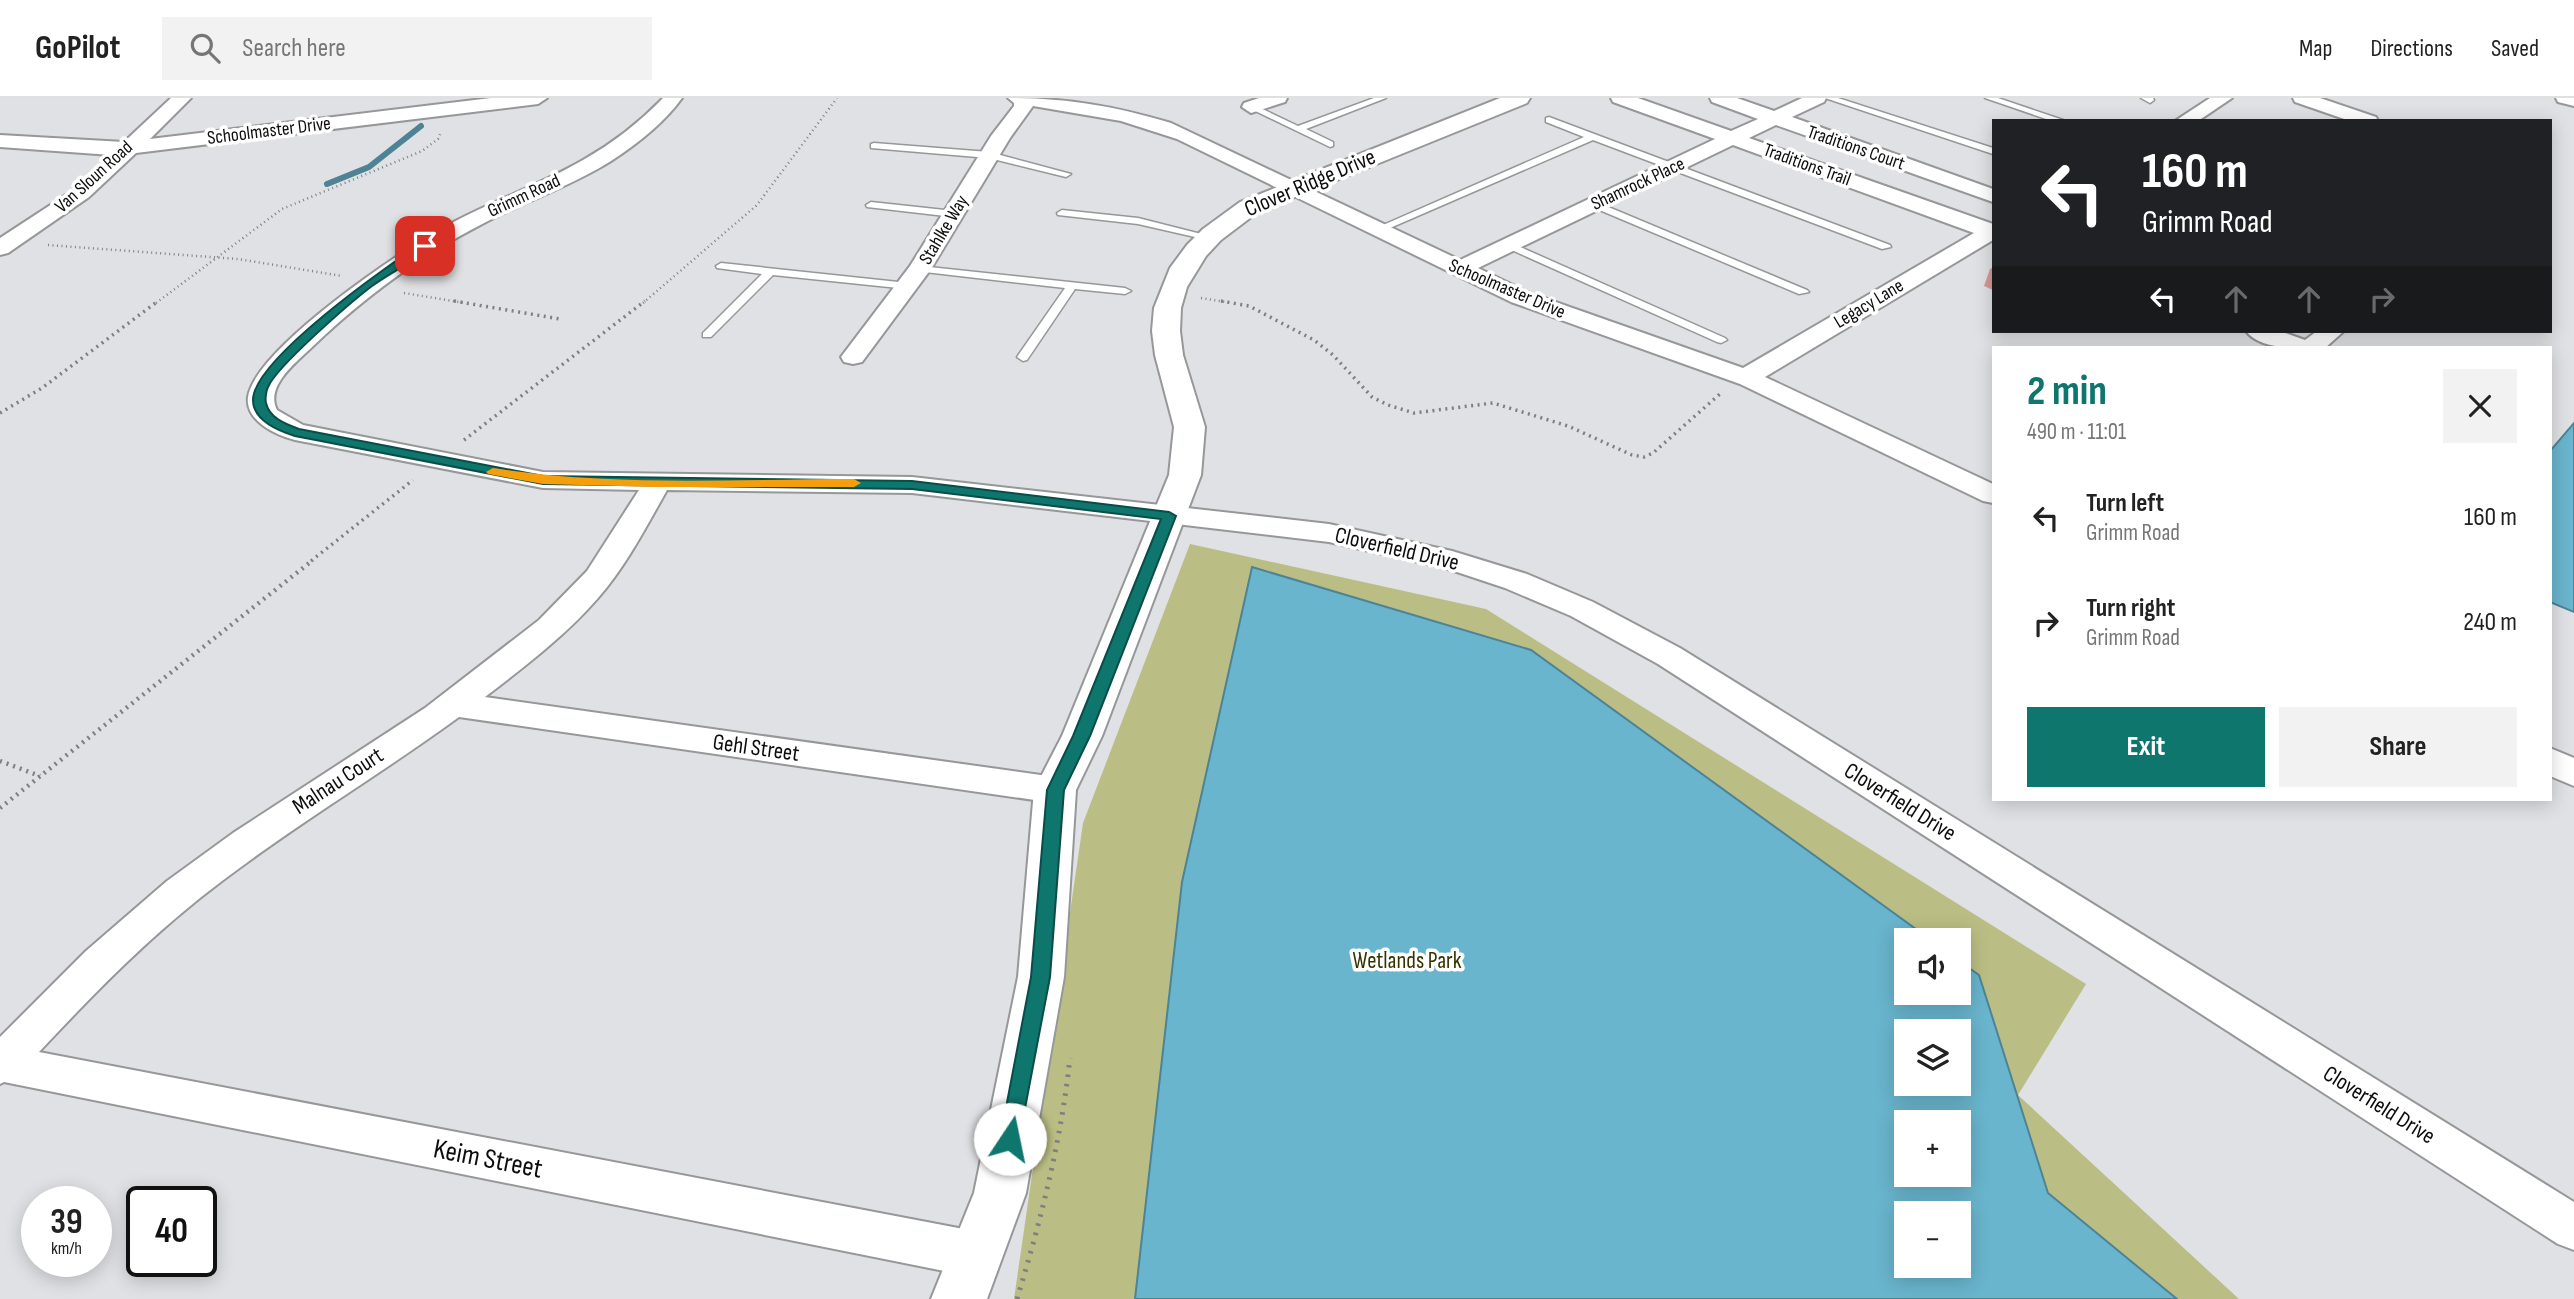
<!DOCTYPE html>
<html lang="en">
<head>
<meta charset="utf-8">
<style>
	:root { --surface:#fff; --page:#f2f2f2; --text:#222; --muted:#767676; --line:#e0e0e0; --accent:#0f766e }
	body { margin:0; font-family:"Sofia Sans Condensed",sans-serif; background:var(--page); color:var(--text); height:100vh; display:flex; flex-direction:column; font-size:26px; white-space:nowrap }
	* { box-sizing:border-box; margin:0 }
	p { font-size:23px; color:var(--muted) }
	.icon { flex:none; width:38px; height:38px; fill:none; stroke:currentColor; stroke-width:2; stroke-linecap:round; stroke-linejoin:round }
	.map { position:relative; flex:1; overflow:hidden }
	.sheet { position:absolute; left:1992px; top:248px; width:560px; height:455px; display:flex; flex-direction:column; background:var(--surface); border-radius:0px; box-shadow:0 4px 18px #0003 }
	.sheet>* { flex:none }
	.banner { position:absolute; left:1992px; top:21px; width:560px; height:214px; border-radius:0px; box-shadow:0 4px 18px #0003; background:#202124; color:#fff; overflow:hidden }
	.fabs { position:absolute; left:1894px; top:830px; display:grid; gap:14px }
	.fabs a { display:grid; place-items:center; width:77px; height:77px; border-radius:0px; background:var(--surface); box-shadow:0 4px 18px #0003; font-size:35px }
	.speed { position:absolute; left:21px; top:1088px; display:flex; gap:14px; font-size:35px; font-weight:700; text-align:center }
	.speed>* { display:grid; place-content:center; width:91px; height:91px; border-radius:50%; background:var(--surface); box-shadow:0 4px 18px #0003; line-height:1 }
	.speed small { font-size:18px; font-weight:400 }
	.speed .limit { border:4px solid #111; border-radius:10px; background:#fff; color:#111 }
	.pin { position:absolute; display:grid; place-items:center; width:60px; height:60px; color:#fff; margin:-30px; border-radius:14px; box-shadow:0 4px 10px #0006 }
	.me { position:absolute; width:77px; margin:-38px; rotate:11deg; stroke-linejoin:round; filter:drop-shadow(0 0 5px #0008) }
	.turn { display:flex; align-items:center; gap:24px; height:147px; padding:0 35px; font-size:32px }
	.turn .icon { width:91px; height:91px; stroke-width:2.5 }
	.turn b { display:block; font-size:49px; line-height:60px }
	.lanes { display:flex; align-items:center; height:66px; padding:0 35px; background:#0003; justify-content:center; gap:35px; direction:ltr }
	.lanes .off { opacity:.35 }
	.round { display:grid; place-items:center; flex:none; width:74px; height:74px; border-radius:0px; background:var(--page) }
	.summary { display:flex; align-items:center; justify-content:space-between; height:119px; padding:0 35px }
	h1 { font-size:42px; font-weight:700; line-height:52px; color:var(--accent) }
	.cta { display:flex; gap:14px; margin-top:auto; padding:14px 35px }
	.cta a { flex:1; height:80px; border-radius:0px; background:var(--accent); color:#fff; font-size:28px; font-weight:700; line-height:80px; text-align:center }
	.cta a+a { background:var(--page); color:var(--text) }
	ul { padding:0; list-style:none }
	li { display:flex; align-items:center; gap:21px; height:105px; padding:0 35px }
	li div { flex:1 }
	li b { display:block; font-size:26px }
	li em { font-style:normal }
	header { display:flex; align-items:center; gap:42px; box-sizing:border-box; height:98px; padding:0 35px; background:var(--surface); border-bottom:2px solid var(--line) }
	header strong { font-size:33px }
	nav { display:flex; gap:38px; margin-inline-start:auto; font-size:24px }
	.search { width:490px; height:63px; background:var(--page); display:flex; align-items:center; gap:18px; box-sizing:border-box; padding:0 24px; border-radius:0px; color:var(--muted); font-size:26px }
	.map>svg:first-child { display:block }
	.green { fill:#bbbe84; fill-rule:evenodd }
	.water { fill:#69b5cd; stroke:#4d8394; stroke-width:2; fill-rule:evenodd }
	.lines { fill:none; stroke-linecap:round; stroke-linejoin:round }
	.stream { stroke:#4d8394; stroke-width:6 }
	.lane-casing { stroke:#969799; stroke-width:3 }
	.street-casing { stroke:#969799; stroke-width:4 }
	.secondary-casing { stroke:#969799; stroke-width:4 }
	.path-far3 { stroke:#7f7f81; stroke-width:2.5; stroke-dasharray:1 3.5; stroke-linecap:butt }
	.path-far2 { stroke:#7f7f81; stroke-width:3.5; stroke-dasharray:2 4.5; stroke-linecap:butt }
	.path-far1 { stroke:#7f7f81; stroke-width:4.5; stroke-dasharray:2 5; stroke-linecap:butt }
	.path { stroke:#7f7f81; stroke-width:5; stroke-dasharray:2.5 7; stroke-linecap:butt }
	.lane { fill:#fff; fill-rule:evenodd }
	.street { fill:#fff; fill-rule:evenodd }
	.secondary { fill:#fff; fill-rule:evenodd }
	.wall { fill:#d69996 }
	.route { fill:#0f766e; stroke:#0a4d48; stroke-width:2 }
	.slow { fill:#f59e0b }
	.labels { text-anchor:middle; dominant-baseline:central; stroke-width:7; stroke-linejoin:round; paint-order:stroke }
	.far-street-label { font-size:19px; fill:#0d0d0e; stroke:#fff }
	.street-label { font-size:23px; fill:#0d0d0e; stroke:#fff }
	.park-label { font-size:23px; fill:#333401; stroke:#fff }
	.near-street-label { font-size:28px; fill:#0d0d0e; stroke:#fff }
</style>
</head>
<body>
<header>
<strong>GoPilot</strong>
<div class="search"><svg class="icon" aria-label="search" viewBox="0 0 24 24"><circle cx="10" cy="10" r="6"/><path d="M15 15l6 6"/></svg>Search here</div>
<nav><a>Map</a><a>Directions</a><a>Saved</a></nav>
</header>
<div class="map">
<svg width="2574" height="1201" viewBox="0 0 2574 1201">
	<rect width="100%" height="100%" fill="#e0e1e4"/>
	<path class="green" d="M 1190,446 L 1486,511 L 2086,886 L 2018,997 L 2239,1201 L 1014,1201 L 1083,725 ZM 1906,842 L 1958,842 L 1958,894 L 1906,894 ZM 1906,933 L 1958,933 L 1958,985 L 1906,985 ZM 1906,1024 L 1958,1024 L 1958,1076 L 1906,1076 ZM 1906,1115 L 1958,1115 L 1958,1167 L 1906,1167 Z"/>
	<g class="water">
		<path d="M 2574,325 L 2574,514 L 2550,504 L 2550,353 Z"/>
		<path d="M 1252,469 L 1531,552 L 1931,842 L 1906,842 L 1906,894 L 1958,894 L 1958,862 L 1979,877 L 2048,1095 L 2177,1201 L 1135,1201 L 1182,784 ZM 1906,933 L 1958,933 L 1958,985 L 1906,985 ZM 1906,1024 L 1958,1024 L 1958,1076 L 1906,1076 ZM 1906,1115 L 1958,1115 L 1958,1167 L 1906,1167 Z"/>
	</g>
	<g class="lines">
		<path class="stream" d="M 327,86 L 369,69 L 421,28"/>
		<defs>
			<g id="lane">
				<path d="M 1374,0 L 1386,0 L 1306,31 L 1333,44 L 1333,48 L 1330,49 L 1247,9 L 1254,7 L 1298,28 Z"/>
				<path d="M 1825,0 L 1838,0 L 1993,50 L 1993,56 Z"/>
				<path d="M 1985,0 L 1998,0 L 2066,23 L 2052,23 Z"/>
				<path d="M 2141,0 L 2153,0 L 2154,2 L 2150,5 Z"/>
				<path d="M 1549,19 L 1890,147 L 1891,149 L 1882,151 L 1593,42 L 1383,133 L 1374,131 L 1584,39 L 1546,24 L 1546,20 Z"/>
				<path d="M 874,45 L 989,54 L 1071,76 L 1066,79 L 989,60 L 871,50 L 871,46 Z"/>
				<path d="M 1594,103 L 1807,192 L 1809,194 L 1799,196 L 1590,108 L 1589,106 Z"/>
				<path d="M 871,104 L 954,113 L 959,116 L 954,119 L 867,109 L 866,107 Z"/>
				<path d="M 1062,112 L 1138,120 L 1213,139 L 1208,142 L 1138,126 L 1058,117 L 1057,115 Z"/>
				<path d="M 1509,144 L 1725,240 L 1727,242 L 1721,245 L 1717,244 L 1505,149 L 1505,145 Z"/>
				<path d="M 721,165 L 908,185 L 914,188 L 908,191 L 773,177 L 711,239 L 703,239 L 703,235 L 762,176 L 717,170 L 716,168 Z"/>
				<path d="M 920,168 L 1125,190 L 1131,193 L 1125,196 L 1075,191 L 1027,262 L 1023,263 L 1017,259 L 1065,190 L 916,173 L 916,169 Z"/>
			</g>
			<g id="street">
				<path d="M 171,0 L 191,0 L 150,41 L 491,0 L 547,0 L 538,6 L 136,55 L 89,99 L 8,155 L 0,157 L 0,140 L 75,91 L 111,57 L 0,49 L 0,37 L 124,44 Z"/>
				<path d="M 663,0 L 682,0 C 664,25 637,46 611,63 C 571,88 528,102 486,124 C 421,157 363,200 310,251 C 295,265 265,289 277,312 L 303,327 L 543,374 L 912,379 L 1329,426 L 1452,453 L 1527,476 L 1593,504 L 1680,550 L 2574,1104 L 2574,1152 L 2558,1146 L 1658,566 L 1571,518 L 1505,490 L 1445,470 L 1329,444 L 912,395 L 667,392 C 646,429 626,468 598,500 C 565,538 524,569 485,599 L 1055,679 L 1068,683 L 1073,692 L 1068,701 L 1055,705 L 459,619 C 381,676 298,725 222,783 C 155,833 96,893 39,954 L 974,1133 L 991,1140 L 997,1156 L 991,1172 L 974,1179 L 4,984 L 0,986 L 0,939 L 86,853 L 167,783 L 233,735 L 425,610 L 539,522 L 587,473 L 639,392 L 543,390 L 295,342 C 276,337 245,323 248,299 C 255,251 404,150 448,127 C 492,103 540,87 583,62 C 613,45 639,25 663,0 Z"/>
				<path d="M 1008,0 C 1067,0 1114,8 1171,25 L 1460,162 L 1715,41 L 1613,4 L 1611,0 L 1638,0 L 1731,33 L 1758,21 L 1712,4 L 1710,0 L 1737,0 L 1774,13 L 1802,0 L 1826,0 L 1824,4 L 1792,19 L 1993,91 L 1993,104 L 1776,27 L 1749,40 L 1993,126 L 1993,142 L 1765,279 L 1993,386 L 1993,405 L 1983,403 L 1740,286 L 1511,204 L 1177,41 L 1121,23 L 1033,8 L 1010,40 L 931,171 L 862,264 L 853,266 L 844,264 L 841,259 L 910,168 L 991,38 L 1014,8 L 1014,5 ZM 1733,47 L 1974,135 L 1743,270 L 1527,194 L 1478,170 Z"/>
				<path d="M 1259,0 L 1287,0 L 1285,4 L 1251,15 L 1242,9 L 1244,5 Z"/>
				<path d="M 2210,0 L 2232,0 L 2198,23 L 2175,23 Z"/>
				<path d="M 2293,0 L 2320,0 L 2376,19 L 2378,23 L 2350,23 L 2295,4 Z"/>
				<path d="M 2556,0 L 2574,0 L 2574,8 L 2558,4 Z"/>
				<path d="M 2246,233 L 2280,233 L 2305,242 L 2317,233 L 2344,233 L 2325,250 C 2303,250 2260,253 2246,233 Z"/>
				<path d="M 2550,650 L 2574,660 L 2574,688 L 2550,678 Z"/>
			</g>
			<path id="secondary" d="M 1500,0 L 1530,0 L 1527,5 L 1258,114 L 1221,142 L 1206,158 L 1187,189 L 1181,210 L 1180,233 L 1183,257 L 1205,329 L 1201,377 L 1102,638 L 1076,692 L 1064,879 L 1026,1095 L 987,1201 L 931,1201 L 974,1095 L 1018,879 L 1034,692 L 1062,638 L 1169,377 L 1174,329 L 1155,257 L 1152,233 L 1154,210 L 1170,170 L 1187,147 L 1203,131 L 1240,104 Z"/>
		</defs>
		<use href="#lane" class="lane-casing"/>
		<use href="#street" class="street-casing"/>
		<use href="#secondary" class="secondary-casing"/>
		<g class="path-far3">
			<path d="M 48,147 L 238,161 L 342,178"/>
			<path d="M 404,195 L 465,205"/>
			<path d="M 1201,200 L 1232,205"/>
			<path d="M 156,205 L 282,111 L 422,53 L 438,41 L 441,34"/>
			<path d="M 643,205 L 757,107 L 837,0"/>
		</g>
		<g class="path-far2">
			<path d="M 454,203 L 560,221"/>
			<path d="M 1221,203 L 1249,208 L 1314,242 L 1333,257 L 1372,299 L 1388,307 L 1414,315 L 1493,305 L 1568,328 L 1632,357 L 1644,359 L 1653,355 L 1721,295"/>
			<path d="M 0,315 L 42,290 L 158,203"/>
			<path d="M 464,342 L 645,203"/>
			<path d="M 311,463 L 413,382"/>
		</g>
		<g class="path-far1">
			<path d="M 0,663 L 40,678"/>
			<path d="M 0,710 L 313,462"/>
		</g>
		<path class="path" d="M 1017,1201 C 1041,1122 1061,1043 1070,960"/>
		<use href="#lane" class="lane"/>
		<use href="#street" class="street"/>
		<use href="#secondary" class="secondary"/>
	</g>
	<path class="wall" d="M 1993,169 L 1993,192 L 1984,188 L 1990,171 Z"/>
	<path class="route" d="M 421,146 L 430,148 C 414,164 391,174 372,188 C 351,204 277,268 268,289 C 266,293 265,301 266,305 C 269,320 286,326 299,331 L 543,378 L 912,383 L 1169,414 L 1176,418 L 1090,638 L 1064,692 L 1050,879 L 1018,1047 L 1010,1050 L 1003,1047 L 1000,1041 L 1031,879 L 1047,692 L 1073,638 L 1161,421 L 912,391 L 543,386 L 295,338 C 279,333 253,322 253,302 C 253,262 387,168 421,146 Z"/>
	<path class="slow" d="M 493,370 C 611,389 735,381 854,381 L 861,385 L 854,389 L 657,389 L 543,386 L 488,376 L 486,374 Z"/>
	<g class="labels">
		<g class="far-street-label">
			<text transform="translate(269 33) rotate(-7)">Schoolmaster Drive</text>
			<text transform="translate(1856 50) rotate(19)">Traditions Court</text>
			<text transform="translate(1807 67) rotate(20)">Traditions Trail</text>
			<text transform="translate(94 79) rotate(-42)">Van Sloun Road</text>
			<text transform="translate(1638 86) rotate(-25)">Shamrock Place</text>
			<text transform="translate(524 98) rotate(-25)">Grimm Road</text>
			<text transform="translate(944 132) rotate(-59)">Stahlke Way</text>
			<text transform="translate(1507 191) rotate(23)">Schoolmaster Drive</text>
			<text transform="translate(1869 206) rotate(-31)">Legacy Lane</text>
		</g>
		<g class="street-label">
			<text transform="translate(1310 85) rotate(-23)">Clover Ridge Drive</text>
			<text transform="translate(1397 451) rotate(13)">Cloverfield Drive</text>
			<text transform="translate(756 650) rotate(8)">Gehl Street</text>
			<text transform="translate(338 683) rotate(-33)">Malnau Court</text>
			<text transform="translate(1900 704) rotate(32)">Cloverfield Drive</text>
			<text transform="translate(2379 1007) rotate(32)">Cloverfield Drive</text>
		</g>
		<g class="park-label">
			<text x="1407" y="863">Wetlands Park</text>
		</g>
		<g class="near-street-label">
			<text transform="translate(488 1061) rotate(11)">Keim Street</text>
		</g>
	</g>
</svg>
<div class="fabs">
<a><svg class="icon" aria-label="sound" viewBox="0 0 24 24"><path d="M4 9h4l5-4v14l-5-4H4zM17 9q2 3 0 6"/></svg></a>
<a><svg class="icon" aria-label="layers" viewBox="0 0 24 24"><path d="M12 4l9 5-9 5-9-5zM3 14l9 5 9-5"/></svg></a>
<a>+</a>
<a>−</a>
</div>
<div class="speed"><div>39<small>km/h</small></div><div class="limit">40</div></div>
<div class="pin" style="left:425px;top:148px;background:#d93025"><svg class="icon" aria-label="arrive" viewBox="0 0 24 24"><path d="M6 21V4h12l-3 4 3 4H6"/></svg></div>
<svg class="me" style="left:1010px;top:1041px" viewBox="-20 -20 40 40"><circle r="19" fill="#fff"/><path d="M0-13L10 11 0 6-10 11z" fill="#0f766e"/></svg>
<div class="banner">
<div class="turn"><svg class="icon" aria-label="left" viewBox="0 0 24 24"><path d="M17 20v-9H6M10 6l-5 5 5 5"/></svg><div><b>160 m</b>Grimm Road</div></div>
<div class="lanes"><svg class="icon" aria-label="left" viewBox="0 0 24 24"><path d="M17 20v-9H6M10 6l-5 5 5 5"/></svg><svg class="icon off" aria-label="ahead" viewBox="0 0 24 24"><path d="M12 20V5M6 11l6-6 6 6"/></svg><svg class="icon off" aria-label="ahead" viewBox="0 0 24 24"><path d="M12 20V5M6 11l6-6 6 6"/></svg><svg class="icon off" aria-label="right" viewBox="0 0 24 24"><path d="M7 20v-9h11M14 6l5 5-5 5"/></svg></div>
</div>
<section class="sheet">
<div class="summary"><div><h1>2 min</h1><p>490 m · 11:01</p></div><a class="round"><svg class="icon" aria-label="close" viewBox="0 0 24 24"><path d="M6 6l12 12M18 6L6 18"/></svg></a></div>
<ul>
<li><svg class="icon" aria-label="left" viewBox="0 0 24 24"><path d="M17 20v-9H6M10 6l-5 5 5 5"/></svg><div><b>Turn left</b><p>Grimm Road</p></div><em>160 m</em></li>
<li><svg class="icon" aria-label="right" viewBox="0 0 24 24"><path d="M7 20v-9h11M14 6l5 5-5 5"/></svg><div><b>Turn right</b><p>Grimm Road</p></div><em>240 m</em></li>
</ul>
<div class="cta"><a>Exit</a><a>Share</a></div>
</section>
</div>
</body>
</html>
